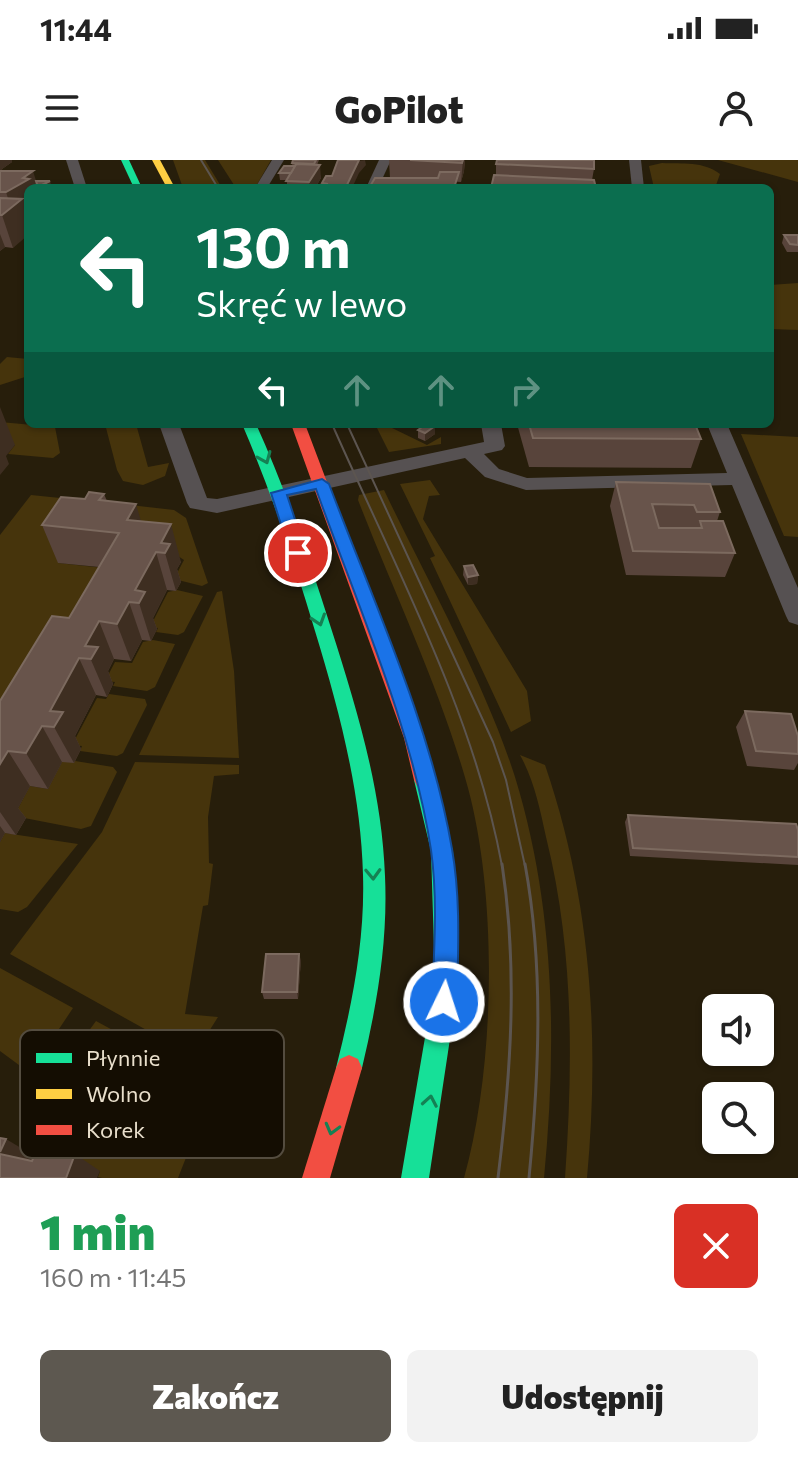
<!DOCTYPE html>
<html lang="pl">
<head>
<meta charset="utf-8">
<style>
	:root { --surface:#fff; --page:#f2f2f2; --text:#222; --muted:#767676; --accent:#5d5850 }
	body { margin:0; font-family:Commissioner,sans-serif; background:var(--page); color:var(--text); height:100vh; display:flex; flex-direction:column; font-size:30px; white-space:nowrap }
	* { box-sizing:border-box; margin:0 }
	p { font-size:26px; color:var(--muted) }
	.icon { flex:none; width:44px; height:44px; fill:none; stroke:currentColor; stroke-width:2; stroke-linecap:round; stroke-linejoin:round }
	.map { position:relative; height:1018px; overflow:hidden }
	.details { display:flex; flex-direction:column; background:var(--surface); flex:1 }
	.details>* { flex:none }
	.banner { position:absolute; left:24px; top:24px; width:750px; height:244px; border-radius:12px; box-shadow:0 2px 6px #0004; background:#0b6e4f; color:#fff; overflow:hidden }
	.tools { position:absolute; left:702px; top:834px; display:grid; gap:16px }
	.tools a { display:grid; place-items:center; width:72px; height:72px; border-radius:12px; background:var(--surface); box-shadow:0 2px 6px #0004; font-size:40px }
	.pin { position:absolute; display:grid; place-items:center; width:68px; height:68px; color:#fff; margin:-34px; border:4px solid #fff; border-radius:50%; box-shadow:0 2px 8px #0007 }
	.me { position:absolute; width:88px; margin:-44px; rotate:4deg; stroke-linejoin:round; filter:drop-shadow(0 0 6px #0008) }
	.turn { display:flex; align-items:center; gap:28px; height:168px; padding:0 40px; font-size:36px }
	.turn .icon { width:104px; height:104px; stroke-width:2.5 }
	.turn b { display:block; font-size:56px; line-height:68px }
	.lanes { display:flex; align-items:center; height:76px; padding:0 40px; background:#0003; justify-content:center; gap:40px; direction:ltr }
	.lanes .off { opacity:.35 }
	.round { display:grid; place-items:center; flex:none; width:84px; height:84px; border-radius:12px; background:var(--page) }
	.headline { display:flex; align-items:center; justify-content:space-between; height:136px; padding:0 40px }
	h1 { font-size:48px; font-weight:800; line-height:60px; color:#1e9e55 }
	.primary-button { display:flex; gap:16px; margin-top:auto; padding:16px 40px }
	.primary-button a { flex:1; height:92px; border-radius:12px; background:var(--accent); color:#fff; font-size:32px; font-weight:800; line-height:92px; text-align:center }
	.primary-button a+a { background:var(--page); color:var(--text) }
	.status { display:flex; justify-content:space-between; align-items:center; height:56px; padding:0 40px; background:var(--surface); direction:ltr }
	.status svg { height:22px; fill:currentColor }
	header { display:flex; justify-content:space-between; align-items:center; height:104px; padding:0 40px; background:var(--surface); font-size:36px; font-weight:800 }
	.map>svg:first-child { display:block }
	.green { fill:#46340c }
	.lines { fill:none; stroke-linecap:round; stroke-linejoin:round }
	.street { fill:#565152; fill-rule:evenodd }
	.fast { fill:#16e098; fill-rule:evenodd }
	.slow { fill:#ffcf43; fill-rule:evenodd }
	.jam { fill:#f24e42; fill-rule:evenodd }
	.tram-far1 { stroke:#5c5550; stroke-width:2 }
	.tram { stroke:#5c5550; stroke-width:3 }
	.wall { fill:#58443b }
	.shaded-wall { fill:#3e2e21 }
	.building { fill:#68544b; stroke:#7c6a5f; stroke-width:2 }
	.oneway { stroke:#158154 }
	.route { fill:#1a73e8; stroke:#114b97; stroke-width:2 }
	.key { fill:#140d02; stroke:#544c3f; stroke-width:2 }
	.key-label { font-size:22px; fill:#e9dfcc }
</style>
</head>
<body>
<div class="status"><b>11:44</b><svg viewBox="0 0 49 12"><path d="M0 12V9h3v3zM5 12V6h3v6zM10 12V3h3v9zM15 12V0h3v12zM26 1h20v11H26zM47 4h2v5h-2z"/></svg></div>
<header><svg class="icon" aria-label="menu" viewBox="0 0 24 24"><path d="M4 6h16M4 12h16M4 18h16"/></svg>GoPilot<svg class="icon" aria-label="person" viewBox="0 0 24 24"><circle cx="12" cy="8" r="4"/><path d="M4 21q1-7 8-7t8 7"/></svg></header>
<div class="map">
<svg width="798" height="1018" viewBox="0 0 798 1018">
	<rect width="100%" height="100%" fill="#271e0b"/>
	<g class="green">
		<path d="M 173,0 L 205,0 L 222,28 L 183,28 Z"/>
		<path d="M 218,0 L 271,0 L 255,28 L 236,28 Z"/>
		<path d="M 718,0 L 798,0 L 798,22 Z"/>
		<path d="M 662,3 C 683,4 703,1 720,14 L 715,28 L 654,28 L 649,6 Z"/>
		<path d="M 798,123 L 798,170 L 770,169 L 770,125 Z"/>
		<path d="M 7,197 L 28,199 L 28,216 L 0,225 L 0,204 Z"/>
		<path d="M 0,262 L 55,267 L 60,293 L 53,298 L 8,294 L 15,285 L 0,283 Z"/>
		<path d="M 105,264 L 136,264 L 148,307 L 169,303 L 165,316 L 143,325 L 123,321 L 117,310 Z"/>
		<path d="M 375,264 L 394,264 L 390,267 L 427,285 L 441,277 L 441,284 L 389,292 Z"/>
		<path d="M 741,274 L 798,277 L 798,377 L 784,376 Z"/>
		<path d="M 430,320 L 440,335 L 429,336 L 423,359 L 527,531 L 531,561 L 511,572 L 430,398 L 435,396 L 400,324 Z"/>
		<path d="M 384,330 C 427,420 485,523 515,617 C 555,747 557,883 544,1018 L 464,1018 C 495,907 498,740 468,628 C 441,530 395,435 358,340 L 359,335 Z"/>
		<path d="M 31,335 L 119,344 L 58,403 L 131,411 L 0,614 L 0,375 Z"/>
		<path d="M 130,345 L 174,350 L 186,358 L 208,423 L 202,426 L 174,419 L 184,400 L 148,376 Z"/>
		<path d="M 177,430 L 203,436 L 184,472 L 178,475 L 156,472 L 158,468 L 150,467 L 168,432 Z"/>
		<path d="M 222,431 L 234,511 L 239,598 L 139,595 L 217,432 Z"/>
		<path d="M 153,480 L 175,484 L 155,527 L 147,531 L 113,526 L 115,522 L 105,521 L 115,502 L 132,503 L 143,482 Z"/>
		<path d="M 109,534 L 145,539 L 147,545 L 123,593 L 117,596 L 80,591 L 82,586 L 72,585 L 97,538 L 106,539 Z"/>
		<path d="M 520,595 L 545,605 C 591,739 600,877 587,1018 L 565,1018 C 573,903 574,789 546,677 C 540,649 534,620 520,595 Z"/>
		<path d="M 75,601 L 113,607 L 117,612 L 91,666 L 81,669 L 14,656 L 30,626 L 48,629 L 62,602 Z"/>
		<path d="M 135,602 L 239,605 L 239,614 L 214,616 L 208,657 L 209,703 L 213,704 L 208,745 L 203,746 L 185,854 L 218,857 L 206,876 L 186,892 L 10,794 L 102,672 Z"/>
		<path d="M 5,673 L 78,684 L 27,747 L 18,752 L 0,749 L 0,682 Z"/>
		<path d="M 0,808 L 73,848 L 53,878 L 75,890 L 96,861 L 164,898 L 141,927 L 196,972 L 58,944 L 61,936 L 0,891 Z"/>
		<path d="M 52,961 L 189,990 L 178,1018 L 102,1018 L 98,1017 L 100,1011 L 66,1004 L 31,1011 Z"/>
	</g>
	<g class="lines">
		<g class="street">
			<path d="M 66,0 L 78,0 L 87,28 L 75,28 Z"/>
			<path d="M 272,0 L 284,0 L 267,28 L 255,28 Z"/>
			<path d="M 379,0 L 391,0 L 378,28 L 366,28 Z"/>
			<path d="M 629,0 L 641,0 L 644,28 L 632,28 Z"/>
			<path d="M 159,264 L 179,264 L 207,338 L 217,339 L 484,282 L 481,264 L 501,264 L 505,286 L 502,290 L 484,294 L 499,309 L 527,318 L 727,313 L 707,264 L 727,264 L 798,428 L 798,465 L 789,462 L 786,456 L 732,325 L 526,330 L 485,317 L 465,298 L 217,353 L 190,348 L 187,343 Z"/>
		</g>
		<g class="fast">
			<path d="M 121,0 L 129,0 L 142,28 L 134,28 Z"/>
			<path d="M 242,264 L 256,264 C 286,330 309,399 331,468 C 357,549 382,631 385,716 C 388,781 377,845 362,908 L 358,917 L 349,921 L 340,917 L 336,908 C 352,845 365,781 363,715 C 361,632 339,550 315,471 C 294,401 271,331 242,264 Z"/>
			<path d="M 424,611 L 431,614 L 434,620 L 453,691 L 459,819 L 429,1018 L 401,1018 L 435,819 L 431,691 L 414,620 L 417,614 Z"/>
		</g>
		<path class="slow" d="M 152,0 L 160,0 L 175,28 L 167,28 Z"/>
		<g class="jam">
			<path d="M 291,264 L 305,264 L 424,578 L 434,620 L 431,626 L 424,629 L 417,626 L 414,620 L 404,578 Z"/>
			<path d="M 349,895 L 358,899 L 362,908 L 330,1018 L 302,1018 L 336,908 L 340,899 Z"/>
		</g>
		<g class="tram-far1">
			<path d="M 201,0 L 218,28"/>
			<path d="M 332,264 C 394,405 474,553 502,706"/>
			<path d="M 347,264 L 493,582 L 506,620 L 525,706"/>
		</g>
		<g class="tram">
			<path d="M 525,704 C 544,808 539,914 529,1018"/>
			<path d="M 498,1018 C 511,912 518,809 502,704"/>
		</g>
	</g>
	<g class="wall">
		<path d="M 0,0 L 12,2 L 2,9 L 2,11 L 28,28 L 13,88 L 5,87 L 0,91 Z"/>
		<path d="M 293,0 L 319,0 L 317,5 L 321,18 L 315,28 L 287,28 L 287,20 L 280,20 L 279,13 L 292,6 Z"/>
		<path d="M 389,0 L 465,0 L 464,11 L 461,22 L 390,18 Z"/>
		<path d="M 496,4 L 594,9 L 592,20 L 496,15 Z"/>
		<path d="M 784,75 L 798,75 L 798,92 L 787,92 L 782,83 Z"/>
		<path d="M 517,264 L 695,264 L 701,279 L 691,308 L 529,307 Z"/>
		<path d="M 418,270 L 435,274 L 425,281 L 418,278 Z"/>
		<path d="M 616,322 L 720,352 L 717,361 L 735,393 L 725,417 L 626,415 L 610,346 Z"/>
		<path d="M 104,334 L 107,341 L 141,361 L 181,402 L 177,409 L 181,422 L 176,431 L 167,430 L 153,458 L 157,469 L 151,481 L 142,480 L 131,501 L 114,499 L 108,511 L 113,524 L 107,537 L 96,535 L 75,576 L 81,589 L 74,603 L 62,602 L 48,629 L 30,626 L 18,648 L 26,658 L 16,675 L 5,673 L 0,682 L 0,541 L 69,458 L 99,407 L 58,403 L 42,365 L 85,339 Z"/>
		<path d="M 464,406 L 478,415 L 477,424 L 468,425 L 463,415 Z"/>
		<path d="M 745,551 L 798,576 L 798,603 L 794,610 L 747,606 L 736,567 Z"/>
		<path d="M 628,655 L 798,670 L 798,705 L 630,696 L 625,662 Z"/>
		<path d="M 301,800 L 298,839 L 264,839 L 262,832 Z"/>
	</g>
	<g class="shaded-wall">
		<path d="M 0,0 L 12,0 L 12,2 L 2,9 L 4,14 L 0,17 Z"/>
		<path d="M 365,0 L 366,5 L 359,13 L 352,28 L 344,28 L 358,1 Z"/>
		<path d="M 463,0 L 465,0 L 464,11 L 461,22 Z"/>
		<path d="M 320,5 L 321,18 L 315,28 L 310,28 L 309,22 Z"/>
		<path d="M 33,11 L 38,27 L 50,21 L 52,28 L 28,28 L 28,75 L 13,88 L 2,55 L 11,48 L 6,32 Z"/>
		<path d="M 0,74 L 5,87 L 0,91 Z"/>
		<path d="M 0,247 L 15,285 L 6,296 L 9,304 L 0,315 Z"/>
		<path d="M 435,266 L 435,274 L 425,281 L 425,273 Z"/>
		<path d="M 136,344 L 147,382 L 127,360 Z"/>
		<path d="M 171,364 L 181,402 L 177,409 L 181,422 L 176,431 L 165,393 L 161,383 Z"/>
		<path d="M 156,392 L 167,430 L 153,458 L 157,469 L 151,481 L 135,430 Z"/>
		<path d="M 478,415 L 477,424 L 468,425 L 468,417 Z"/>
		<path d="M 129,442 L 142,480 L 131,501 L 117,464 Z"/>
		<path d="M 99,461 L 114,499 L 108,511 L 113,524 L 107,537 L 85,486 Z"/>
		<path d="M 79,498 L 96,535 L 75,576 L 81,589 L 74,603 L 54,567 L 50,551 Z"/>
		<path d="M 42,566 L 62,602 L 48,629 L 26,593 Z"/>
		<path d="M 8,591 L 30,626 L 18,648 L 26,658 L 16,675 L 0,652 L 0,604 Z"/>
		<path d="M 0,666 L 5,673 L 0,682 Z"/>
		<path d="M 299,794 L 301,800 L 298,839 L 297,832 Z"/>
		<path d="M 6,979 L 36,997 L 30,1011 L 0,994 Z"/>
		<path d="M 75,994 L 100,1011 L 97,1018 L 66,1018 Z"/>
	</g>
	<g class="building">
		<path d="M 293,0 L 316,0 L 314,4 L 292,3 Z"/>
		<path d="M 338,0 L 359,0 L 346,27 L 344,28 L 319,28 L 321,25 L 328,24 L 322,23 L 326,16 L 332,16 Z"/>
		<path d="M 410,0 L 463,0 L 462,3 Z"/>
		<path d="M 497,0 L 594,0 L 594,9 L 496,4 Z"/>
		<path d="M 296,4 L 320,5 L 309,22 L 286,21 Z"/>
		<path d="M 284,6 L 295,6 L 291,13 L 279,13 Z"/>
		<path d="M 0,11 L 33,11 L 23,18 L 29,19 L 6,32 L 0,32 Z"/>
		<path d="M 440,12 L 459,12 L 454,28 L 369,28 L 375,18 L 438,18 Z"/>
		<path d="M 494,15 L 594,20 L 596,28 L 491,28 Z"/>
		<path d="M 36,21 L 50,21 L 38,27 Z"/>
		<path d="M 0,38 L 22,39 L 2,55 L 0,55 Z"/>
		<path d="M 784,75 L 798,75 L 798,85 L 790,84 Z"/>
		<path d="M 426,264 L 435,266 L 425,273 L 418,270 Z"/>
		<path d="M 529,264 L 695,264 L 701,279 L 533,278 Z"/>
		<path d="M 616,322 L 710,324 L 720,352 L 697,352 L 694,345 L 652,344 L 659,368 L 702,368 L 700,361 L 723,361 L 735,393 L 633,391 Z"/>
		<path d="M 89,332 L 104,334 L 99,340 L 136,344 L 127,360 L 171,364 L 161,383 L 170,384 L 165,393 L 156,392 L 135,430 L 145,432 L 139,443 L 129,442 L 117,464 L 99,461 L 85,486 L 98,487 L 91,499 L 79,498 L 50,551 L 63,552 L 54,567 L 42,566 L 26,593 L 8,591 L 0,604 L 0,541 L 52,456 L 69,458 L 119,373 L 42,365 L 61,337 L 85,339 Z"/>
		<path d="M 473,405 L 478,415 L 468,417 L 464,406 Z"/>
		<path d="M 745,551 L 791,554 L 798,576 L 798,594 L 756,591 Z"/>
		<path d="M 628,655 L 796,664 L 798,670 L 798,697 L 633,688 Z"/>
		<path d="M 266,794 L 299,794 L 297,832 L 262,832 Z"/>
		<path d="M 0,978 L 6,979 L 0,992 Z"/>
		<path d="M 38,986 L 75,994 L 66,1018 L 0,1018 L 0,994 L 32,1001 Z"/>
	</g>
	<defs><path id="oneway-chevron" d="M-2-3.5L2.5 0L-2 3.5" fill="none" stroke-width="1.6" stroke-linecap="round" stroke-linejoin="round" transform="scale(2)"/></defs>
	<g class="oneway">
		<use href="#oneway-chevron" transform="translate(265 298) rotate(67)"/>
		<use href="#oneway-chevron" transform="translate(319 460) rotate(72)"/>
		<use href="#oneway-chevron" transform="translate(373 714) rotate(88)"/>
		<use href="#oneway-chevron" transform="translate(430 941) rotate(-80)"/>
		<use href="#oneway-chevron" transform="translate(332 969) rotate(105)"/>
	</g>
	<path class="route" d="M 322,319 L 329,324 C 373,441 431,566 452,689 C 461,740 458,792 457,842 L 453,851 L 444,855 L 435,851 L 432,842 C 434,792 438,740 431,690 C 413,570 357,444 316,329 L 287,335 L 306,393 L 298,398 L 290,393 L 271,333 Z"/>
	<rect x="20" y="870" width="264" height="128" rx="12" class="key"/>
	<rect x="36" y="893" width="36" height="10" fill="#16e098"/>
	<rect x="36" y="929" width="36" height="10" fill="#ffcf43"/>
	<rect x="36" y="965" width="36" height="10" fill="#f24e42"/>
	<g class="key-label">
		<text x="86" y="906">Płynnie</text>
		<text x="86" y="942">Wolno</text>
		<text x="86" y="978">Korek</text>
	</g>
</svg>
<div class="tools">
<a><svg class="icon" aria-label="sound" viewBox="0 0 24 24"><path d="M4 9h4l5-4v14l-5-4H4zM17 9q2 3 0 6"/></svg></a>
<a><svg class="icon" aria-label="search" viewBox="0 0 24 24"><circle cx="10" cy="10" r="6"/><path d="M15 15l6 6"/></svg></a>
</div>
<div class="pin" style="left:298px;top:393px;background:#d93025"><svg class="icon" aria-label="arrive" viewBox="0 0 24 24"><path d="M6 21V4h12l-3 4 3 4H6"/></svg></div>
<svg class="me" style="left:444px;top:842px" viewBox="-20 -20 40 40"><circle r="17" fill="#1a73e8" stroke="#fff" stroke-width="3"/><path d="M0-11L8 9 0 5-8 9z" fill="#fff"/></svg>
<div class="banner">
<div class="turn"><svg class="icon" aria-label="left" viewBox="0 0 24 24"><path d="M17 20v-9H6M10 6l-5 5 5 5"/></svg><div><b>130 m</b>Skręć w lewo</div></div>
<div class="lanes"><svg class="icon" aria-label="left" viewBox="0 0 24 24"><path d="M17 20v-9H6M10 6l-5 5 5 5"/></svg><svg class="icon off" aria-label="ahead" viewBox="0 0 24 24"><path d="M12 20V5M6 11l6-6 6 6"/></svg><svg class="icon off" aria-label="ahead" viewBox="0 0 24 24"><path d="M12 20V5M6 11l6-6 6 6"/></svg><svg class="icon off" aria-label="right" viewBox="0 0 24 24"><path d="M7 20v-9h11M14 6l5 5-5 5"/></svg></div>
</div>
</div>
<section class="details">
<div class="headline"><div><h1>1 min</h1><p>160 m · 11:45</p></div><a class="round" style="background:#d93025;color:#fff"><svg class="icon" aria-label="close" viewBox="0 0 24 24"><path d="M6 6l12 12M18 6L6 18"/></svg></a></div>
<div class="primary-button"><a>Zakończ</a><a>Udostępnij</a></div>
</section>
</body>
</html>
